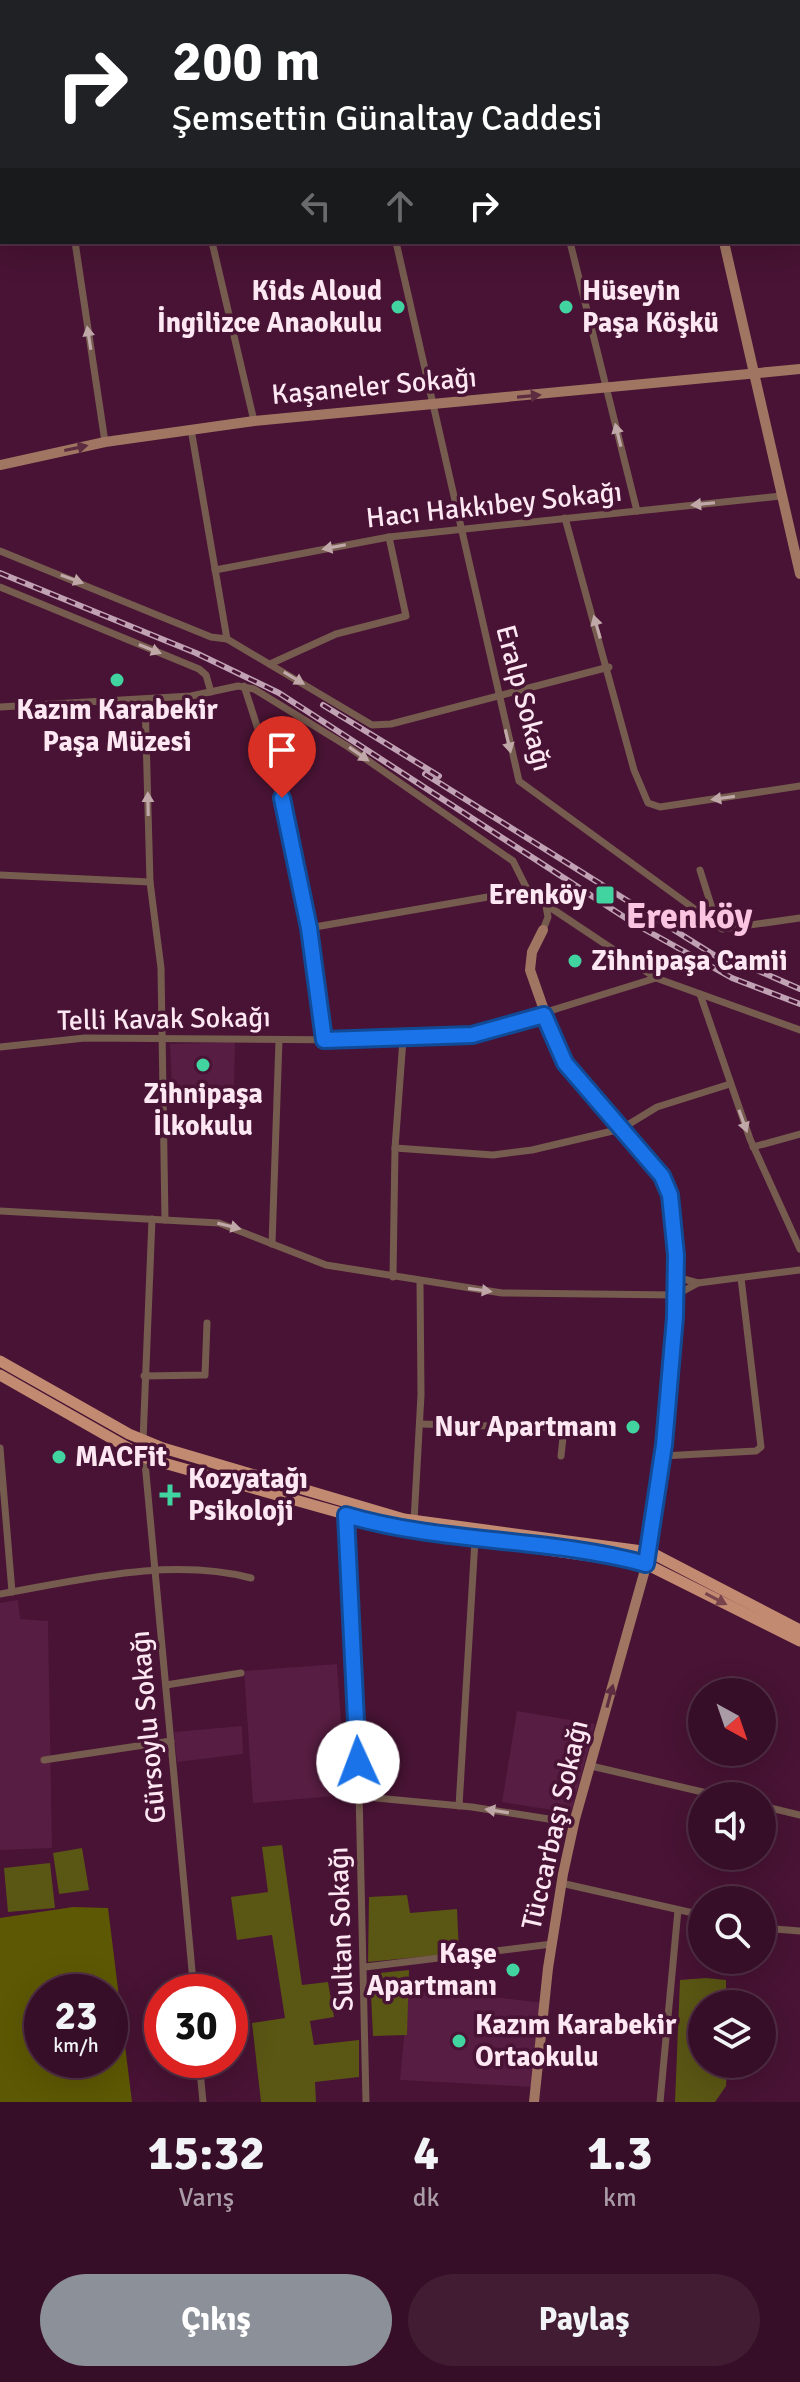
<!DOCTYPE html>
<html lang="tr">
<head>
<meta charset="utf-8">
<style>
	:root { --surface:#360e27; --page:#411c33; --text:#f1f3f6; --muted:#aa9ca7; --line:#502e44; --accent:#8c9099 }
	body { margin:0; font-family:Signika,sans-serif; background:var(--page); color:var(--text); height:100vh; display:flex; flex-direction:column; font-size:30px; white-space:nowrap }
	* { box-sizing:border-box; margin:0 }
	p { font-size:26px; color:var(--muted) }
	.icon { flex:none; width:44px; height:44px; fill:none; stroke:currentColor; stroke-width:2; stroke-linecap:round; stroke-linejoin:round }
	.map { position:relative; height:2102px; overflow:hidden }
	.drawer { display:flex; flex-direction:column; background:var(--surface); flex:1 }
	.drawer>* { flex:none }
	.top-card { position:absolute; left:0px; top:0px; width:800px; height:244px; box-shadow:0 8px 32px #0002,0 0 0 2px var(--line); background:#202124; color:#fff; overflow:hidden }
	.needle { width:52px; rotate:140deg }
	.fabs { position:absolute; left:688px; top:1678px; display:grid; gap:16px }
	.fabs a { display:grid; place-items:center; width:88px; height:88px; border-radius:50%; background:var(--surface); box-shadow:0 8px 32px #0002,0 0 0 2px var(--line); font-size:40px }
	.speed { position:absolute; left:24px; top:1974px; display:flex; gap:16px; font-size:40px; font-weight:700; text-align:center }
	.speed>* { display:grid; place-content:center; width:104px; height:104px; border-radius:50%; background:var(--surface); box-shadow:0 8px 32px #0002,0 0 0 2px var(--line); line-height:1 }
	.speed small { font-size:20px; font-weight:400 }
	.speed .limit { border:12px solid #d22; background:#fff; color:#111 }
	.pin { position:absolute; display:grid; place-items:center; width:68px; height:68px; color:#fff; margin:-82px -34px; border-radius:50% 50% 50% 0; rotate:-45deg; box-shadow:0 0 8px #0007 }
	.pin .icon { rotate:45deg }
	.me { position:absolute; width:88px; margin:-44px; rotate:358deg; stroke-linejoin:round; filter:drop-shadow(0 0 6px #0008) }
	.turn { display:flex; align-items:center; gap:28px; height:168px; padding:0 40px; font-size:36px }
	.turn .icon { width:104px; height:104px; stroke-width:2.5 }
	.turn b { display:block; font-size:56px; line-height:68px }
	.lanes { display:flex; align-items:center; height:76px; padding:0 40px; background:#0003; justify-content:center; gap:40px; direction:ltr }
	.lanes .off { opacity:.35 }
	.eta { display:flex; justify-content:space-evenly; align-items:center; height:136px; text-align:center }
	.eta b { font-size:48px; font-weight:700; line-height:56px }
	.button { display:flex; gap:16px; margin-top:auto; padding:16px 40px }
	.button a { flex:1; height:92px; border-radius:48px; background:var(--accent); color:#fff; font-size:32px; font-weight:700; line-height:92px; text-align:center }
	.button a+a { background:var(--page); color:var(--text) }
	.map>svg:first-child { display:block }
	.built { fill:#571d42 }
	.green { fill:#5a5614 }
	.forest { fill:#5d5803; fill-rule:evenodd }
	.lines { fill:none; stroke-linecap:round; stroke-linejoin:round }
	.street { stroke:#765b4f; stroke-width:7 }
	.secondary { stroke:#a07662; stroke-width:10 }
	.primary { stroke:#c18a71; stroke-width:11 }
	.rail-casing { stroke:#c1a2b4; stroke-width:6 }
	.rail { stroke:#481334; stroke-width:3; stroke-dasharray:9; stroke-linecap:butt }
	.oneway { fill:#c0a8a9 }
	.oneway2 { fill:#5e2c40 }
	.oneway3 { fill:#78434c }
	.route-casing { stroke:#114b97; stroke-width:20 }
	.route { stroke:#1a73e8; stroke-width:14 }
	.poi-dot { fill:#41d4a1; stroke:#481334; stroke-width:3 }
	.labels { text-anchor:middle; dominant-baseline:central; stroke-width:7; stroke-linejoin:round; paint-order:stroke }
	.poi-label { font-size:28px; font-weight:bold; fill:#fce7f2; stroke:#481334; text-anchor:start }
	.street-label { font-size:28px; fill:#fce7f2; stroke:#481334 }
	.district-label { font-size:36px; font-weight:bold; fill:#fbc4e1; stroke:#481334 }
</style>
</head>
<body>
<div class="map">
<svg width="800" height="2102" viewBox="0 0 800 2102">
	<rect width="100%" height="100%" fill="#481334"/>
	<g class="built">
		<path d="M 235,1042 L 234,1087 L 172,1090 L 170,1044 Z"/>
		<path d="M 18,1600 L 20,1619 L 48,1621 L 52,1848 L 0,1850 L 0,1603 Z"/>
		<path d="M 337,1664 L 346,1795 L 253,1803 L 244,1671 Z"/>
		<path d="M 517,1711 L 595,1724 L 571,1813 L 502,1802 Z"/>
		<path d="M 242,1726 L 243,1754 L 177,1762 L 174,1732 Z"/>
		<path d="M 444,1991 L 544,2003 L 534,2087 L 400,2080 L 408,1993 Z"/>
	</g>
	<g class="green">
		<path d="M 282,1845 L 302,1985 L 328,1982 L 334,2017 L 310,2021 L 314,2045 L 359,2040 L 359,2077 L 315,2082 L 316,2102 L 261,2102 L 252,2023 L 285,2018 L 272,1935 L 237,1940 L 231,1897 L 268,1892 L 262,1847 Z"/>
		<path d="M 82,1848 L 89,1890 L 59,1894 L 53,1853 Z"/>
		<path d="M 50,1863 L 55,1908 L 8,1912 L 4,1868 Z"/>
		<path d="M 407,1895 L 410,1913 L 457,1909 L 459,1953 L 368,1962 L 369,1897 Z"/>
		<path d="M 409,1970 L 407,2035 L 373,2036 L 370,1974 Z"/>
		<path d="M 706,1978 L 726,1980 L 726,2004 L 702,2004 L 702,2064 L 727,2064 L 726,2086 L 715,2102 L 675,2102 L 680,1980 Z"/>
	</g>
	<path class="forest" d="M 73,1907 L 108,1908 L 132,2102 L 0,2102 L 0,1918 ZM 42,1992 L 110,1992 L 110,2060 L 42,2060 Z"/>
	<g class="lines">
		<g class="street">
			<path d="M 129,0 L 130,2"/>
			<path d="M 341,0 L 342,2"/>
			<path d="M 515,0 L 515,2"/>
			<path d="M 0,95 L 2,95"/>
			<path d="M 798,143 L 800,143"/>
			<path d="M 0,235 L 2,235"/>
			<path d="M 75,242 L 105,442"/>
			<path d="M 212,242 L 254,421"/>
			<path d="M 396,242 L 519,781 L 722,929 L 800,918"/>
			<path d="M 570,242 L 637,511"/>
			<path d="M 191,429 L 227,639"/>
			<path d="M 565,518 L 634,770 L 648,803 L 660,807 L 800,786"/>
			<path d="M 0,551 L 211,637 L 227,639 L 372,725 L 391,724 L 609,667"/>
			<path d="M 215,570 L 389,537 L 781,496"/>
			<path d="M 0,587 L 199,669 L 206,675 L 211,692"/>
			<path d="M 270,664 L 336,634 L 406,616 L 389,537"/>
			<path d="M 244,686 L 286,815 L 309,928 L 324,1040"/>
			<path d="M 145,699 L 150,882 L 161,968 L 165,1220"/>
			<path d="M 0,707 L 191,696 L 238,686 L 254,689 L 347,746 L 513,861 L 526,887 L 539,900 L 656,978 L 800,1030"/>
			<path d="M 700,870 L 717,924"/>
			<path d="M 0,875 L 150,882"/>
			<path d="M 309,928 L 528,890"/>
			<path d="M 543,930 L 548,917 L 546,906"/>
			<path d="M 700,994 L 750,1139 L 800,1249"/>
			<path d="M 0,1047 L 85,1038 L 345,1040 L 472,1035 L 656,978"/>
			<path d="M 753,1147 L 800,1134"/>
			<path d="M 395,1148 L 493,1155 L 532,1150 L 621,1129 L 657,1107 L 730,1084"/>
			<path d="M 0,1211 L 219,1223 L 326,1265 L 502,1293 L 676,1295 L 698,1283"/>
			<path d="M 152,1219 L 143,1441 L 194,1992"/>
			<path d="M 272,1244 L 279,1040"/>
			<path d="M 393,1277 L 395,1148 L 403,1039"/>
			<path d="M 676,1277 L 698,1283 L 800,1270"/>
			<path d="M 144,1376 L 205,1375 L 207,1323"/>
			<path d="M 420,1424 L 564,1428 L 561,1456"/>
			<path d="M 0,1448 L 12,1592"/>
			<path d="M 662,1456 L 756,1451 L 761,1447 L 741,1278"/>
			<path d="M 346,1515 L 358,1748 L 366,2102"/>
			<path d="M 414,1521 L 421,1395 L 420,1281"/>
			<path d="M 0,1594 C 81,1580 170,1557 251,1578"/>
			<path d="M 166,1685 L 241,1673"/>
			<path d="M 44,1760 L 171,1741"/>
			<path d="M 591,1766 L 720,1796"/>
			<path d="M 358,1787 L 363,1794 L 376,1798 L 472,1807 L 574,1823"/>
			<path d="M 459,1806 L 475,1540"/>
			<path d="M 762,1806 L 800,1815"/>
			<path d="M 561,1883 L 702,1915"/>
			<path d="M 762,1928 L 800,1931"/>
			<path d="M 365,1967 L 552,1944"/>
			<path d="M 199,2060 L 203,2102"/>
			<path d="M 660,2102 L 678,1910"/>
		</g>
		<g class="secondary">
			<path d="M 663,0 L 664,2"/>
			<path d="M 724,242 L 800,574"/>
			<path d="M 0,465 L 105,442 L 254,421 L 800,369"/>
			<path d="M 534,2102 L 548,1968 L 563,1874 L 575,1819 L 650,1552 L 667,1413 L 676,1295 L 675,1237 L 668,1186 L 578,1079 L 558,1050 L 530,970 L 532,952 L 543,930"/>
		</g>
		<g class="primary">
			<path d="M 0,1361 L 129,1434 L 163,1448 L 404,1519 L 650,1552 L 800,1630"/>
			<path d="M 0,1375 L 146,1458 L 398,1529 L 646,1564 L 800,1641"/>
		</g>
		<defs>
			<g id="rail">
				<path d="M 0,573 L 196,653 L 279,693 L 635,924 L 732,978 L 800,1004"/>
				<path d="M 323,705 L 439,776"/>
				<path d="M 425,774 L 730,965"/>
				<path d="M 723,955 L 800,989"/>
			</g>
		</defs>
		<use href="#rail" class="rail-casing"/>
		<use href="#rail" class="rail"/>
	</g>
	<defs><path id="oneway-solid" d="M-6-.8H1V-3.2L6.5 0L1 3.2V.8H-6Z" transform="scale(2)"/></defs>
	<g class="oneway">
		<use href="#oneway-solid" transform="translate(89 338) rotate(-99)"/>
		<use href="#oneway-solid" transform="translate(618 435) rotate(-104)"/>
		<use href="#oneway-solid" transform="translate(703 504) rotate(174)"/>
		<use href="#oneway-solid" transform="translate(334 547) rotate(169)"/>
		<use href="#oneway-solid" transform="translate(72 579) rotate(20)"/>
		<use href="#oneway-solid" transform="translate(597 627) rotate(-106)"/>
		<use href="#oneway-solid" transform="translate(150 649) rotate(22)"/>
		<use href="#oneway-solid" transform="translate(294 678) rotate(31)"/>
		<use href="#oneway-solid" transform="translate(508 741) rotate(77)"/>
		<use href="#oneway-solid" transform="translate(359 754) rotate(35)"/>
		<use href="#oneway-solid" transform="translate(723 798) rotate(172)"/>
		<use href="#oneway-solid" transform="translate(148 804) rotate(-91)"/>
		<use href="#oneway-solid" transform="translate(743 1121) rotate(70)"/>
		<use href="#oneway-solid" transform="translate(229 1226) rotate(14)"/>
		<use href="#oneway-solid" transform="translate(480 1290) rotate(8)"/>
		<use href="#oneway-solid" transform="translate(497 1811) rotate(-171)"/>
	</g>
	<g class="oneway2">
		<use href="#oneway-solid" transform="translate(529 396) rotate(-5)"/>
		<use href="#oneway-solid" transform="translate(76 448) rotate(-12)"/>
		<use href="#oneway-solid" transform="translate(610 1696) rotate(-75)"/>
	</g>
	<use class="oneway3" href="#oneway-solid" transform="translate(716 1599) rotate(28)"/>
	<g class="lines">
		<defs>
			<path id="route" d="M 282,798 L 309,928 L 324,1040 L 472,1035 L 544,1015 L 565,1063 L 662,1176 L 670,1195 L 676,1255 L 675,1317 L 664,1445 L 646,1564 C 548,1537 444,1544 346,1515 L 358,1762"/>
		</defs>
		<use href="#route" class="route-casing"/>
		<use href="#route" class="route"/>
	</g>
	<g class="poi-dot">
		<circle cx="398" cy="307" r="8"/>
		<circle cx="566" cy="307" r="8"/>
		<circle cx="117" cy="680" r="8"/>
		<rect x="595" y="885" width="20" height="20" rx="4"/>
		<circle cx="575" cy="961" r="8"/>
		<circle cx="203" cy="1065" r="8"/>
		<circle cx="633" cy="1427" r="8"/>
		<circle cx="59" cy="1457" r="8"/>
		<path d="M166 1483h8v8h8v8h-8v8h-8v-8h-8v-8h8z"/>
		<circle cx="513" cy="1970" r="8"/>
		<circle cx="459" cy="2041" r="8"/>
	</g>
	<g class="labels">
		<g class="poi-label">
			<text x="382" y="291" text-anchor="end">Kids Aloud<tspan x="382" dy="32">İngilizce Anaokulu</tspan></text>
			<text x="582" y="291">Hüseyin<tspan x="582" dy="32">Paşa Köşkü</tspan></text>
			<text x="117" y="710" text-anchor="middle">Kazım Karabekir<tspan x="117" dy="32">Paşa Müzesi</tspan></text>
			<text x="587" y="895" text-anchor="end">Erenköy</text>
			<text x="591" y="961">Zihnipaşa Camii</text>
			<text x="203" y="1094" text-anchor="middle">Zihnipaşa<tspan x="203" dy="32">İlkokulu</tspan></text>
			<text x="617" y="1427" text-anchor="end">Nur Apartmanı</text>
			<text x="75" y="1457">MACFit</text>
			<text x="188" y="1479">Kozyatağı<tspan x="188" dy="32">Psikoloji</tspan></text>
			<text x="497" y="1954" text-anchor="end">Kaşe<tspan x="497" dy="32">Apartmanı</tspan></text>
			<text x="475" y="2025">Kazım Karabekir<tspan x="475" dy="32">Ortaokulu</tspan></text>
		</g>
		<g class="street-label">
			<text transform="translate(374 386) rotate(-5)">Kaşaneler Sokağı</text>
			<text transform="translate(494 505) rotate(-6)">Hacı Hakkıbey Sokağı</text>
			<text transform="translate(524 698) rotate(75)">Eralp Sokağı</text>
			<text transform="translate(164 1019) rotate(-1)">Telli Kavak Sokağı</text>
			<text transform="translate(148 1727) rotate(-95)">Gürsoylu Sokağı</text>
			<text transform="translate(555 1825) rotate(-77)">Tüccarbaşı Sokağı</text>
			<text transform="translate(341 1929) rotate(-92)">Sultan Sokağı</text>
		</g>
		<g class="district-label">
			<text x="689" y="916">Erenköy</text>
		</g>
	</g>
</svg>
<div class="fabs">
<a><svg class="needle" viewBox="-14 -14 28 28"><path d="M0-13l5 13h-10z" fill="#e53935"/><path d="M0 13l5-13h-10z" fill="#aa9ca7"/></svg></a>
<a><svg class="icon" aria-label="sound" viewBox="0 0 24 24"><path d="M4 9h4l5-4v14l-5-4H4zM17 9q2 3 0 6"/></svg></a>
<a><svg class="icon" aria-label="search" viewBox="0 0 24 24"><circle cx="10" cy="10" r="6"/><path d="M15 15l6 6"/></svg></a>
<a><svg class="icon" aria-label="layers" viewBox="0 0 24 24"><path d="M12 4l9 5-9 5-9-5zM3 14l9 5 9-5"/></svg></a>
</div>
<div class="speed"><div>23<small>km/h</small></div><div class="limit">30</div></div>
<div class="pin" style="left:282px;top:798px;background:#d93025"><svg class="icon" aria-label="arrive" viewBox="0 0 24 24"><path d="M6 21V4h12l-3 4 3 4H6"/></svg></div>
<svg class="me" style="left:358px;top:1762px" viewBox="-20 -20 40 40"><circle r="19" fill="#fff"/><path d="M0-13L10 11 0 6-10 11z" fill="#1a73e8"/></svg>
<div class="top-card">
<div class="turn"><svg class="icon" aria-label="right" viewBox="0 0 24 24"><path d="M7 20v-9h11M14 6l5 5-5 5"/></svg><div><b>200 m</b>Şemsettin Günaltay Caddesi</div></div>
<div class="lanes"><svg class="icon off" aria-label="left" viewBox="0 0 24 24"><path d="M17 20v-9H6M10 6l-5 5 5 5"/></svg><svg class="icon off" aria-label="ahead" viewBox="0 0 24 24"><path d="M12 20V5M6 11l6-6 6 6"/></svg><svg class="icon" aria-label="right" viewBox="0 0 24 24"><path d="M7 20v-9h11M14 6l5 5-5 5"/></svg></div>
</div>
</div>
<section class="drawer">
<div class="eta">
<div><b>15:32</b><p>Varış</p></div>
<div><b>4</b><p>dk</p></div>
<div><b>1.3</b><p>km</p></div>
</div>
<div class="button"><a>Çıkış</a><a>Paylaş</a></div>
</section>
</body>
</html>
